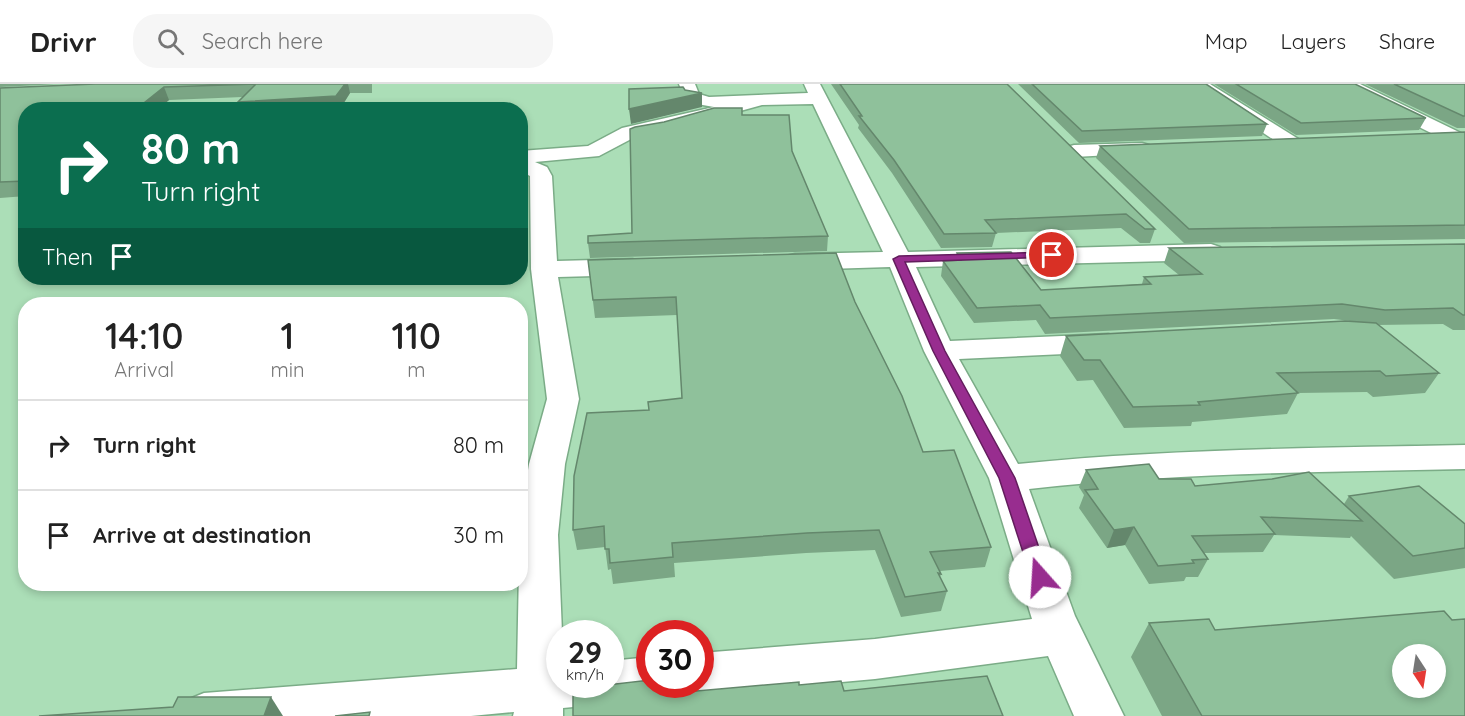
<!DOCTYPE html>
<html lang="en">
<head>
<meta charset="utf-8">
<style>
	:root { --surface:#fff; --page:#f6f6f6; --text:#222; --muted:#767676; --line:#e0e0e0 }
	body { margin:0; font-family:Quicksand,sans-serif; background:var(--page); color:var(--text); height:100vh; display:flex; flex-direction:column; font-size:22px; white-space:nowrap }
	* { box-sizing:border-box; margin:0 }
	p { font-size:20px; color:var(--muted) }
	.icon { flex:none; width:33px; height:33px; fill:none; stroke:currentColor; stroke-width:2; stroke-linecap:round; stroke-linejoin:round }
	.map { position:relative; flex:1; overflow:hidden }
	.details { position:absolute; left:18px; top:213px; width:510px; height:294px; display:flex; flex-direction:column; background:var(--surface); border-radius:24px; box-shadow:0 3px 9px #0003 }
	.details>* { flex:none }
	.guide { position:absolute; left:18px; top:18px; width:510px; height:183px; border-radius:24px; box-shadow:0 3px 9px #0003; background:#0b6e4f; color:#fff; overflow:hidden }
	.needle { width:39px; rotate:168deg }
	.buttons { position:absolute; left:1392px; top:560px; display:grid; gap:12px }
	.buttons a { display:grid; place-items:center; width:54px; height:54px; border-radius:50%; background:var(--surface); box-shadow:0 3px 9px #0003; font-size:30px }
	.speed { position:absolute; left:546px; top:536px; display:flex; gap:12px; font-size:30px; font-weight:700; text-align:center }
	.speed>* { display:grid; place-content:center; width:78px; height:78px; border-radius:50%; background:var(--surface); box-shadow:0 3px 9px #0003; line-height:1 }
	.speed small { font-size:15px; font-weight:400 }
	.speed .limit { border:9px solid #d22; background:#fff; color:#111 }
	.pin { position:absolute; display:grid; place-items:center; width:51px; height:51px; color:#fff; margin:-26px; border:3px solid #fff; border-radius:50%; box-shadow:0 2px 6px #0007 }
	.me { position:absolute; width:66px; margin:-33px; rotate:341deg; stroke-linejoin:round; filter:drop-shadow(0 0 4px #0008) }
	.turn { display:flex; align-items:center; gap:21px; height:126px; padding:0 24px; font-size:27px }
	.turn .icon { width:78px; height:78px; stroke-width:2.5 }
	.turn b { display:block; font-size:42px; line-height:51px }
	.then { display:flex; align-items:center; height:57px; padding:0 24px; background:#0003; gap:12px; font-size:22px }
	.eta { display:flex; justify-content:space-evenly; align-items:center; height:102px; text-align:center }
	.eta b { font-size:36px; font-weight:600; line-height:42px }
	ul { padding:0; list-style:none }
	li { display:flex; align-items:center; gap:18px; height:90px; padding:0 24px; border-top:2px solid var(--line) }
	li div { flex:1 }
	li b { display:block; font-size:22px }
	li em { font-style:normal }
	header { display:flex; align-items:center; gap:36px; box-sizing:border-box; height:84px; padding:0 30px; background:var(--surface); border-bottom:2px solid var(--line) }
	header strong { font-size:28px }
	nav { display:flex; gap:33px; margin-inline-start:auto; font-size:21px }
	.search { width:420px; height:54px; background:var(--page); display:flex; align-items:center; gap:15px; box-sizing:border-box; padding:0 21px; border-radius:24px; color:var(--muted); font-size:22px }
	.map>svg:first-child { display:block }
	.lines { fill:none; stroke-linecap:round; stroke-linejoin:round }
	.minor-casing { stroke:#7bac87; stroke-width:3 }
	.minor { fill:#fff; fill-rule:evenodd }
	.wall { fill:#7ba685 }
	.shaded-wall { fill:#64876c }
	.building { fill:#8fc19b; stroke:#64876c; stroke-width:1.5; fill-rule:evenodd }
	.route { fill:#982d8f; stroke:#631d5d; stroke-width:1.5 }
</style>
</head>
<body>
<header>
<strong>Drivr</strong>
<div class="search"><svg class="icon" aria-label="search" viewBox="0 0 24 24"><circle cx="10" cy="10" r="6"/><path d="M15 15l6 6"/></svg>Search here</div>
<nav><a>Map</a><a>Layers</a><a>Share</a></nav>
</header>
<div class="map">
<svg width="1465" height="632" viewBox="0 0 1465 632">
	<rect width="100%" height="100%" fill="#abdeb7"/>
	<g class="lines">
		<defs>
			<g id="minor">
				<path d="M 679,0 L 695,0 L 699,10 L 709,13 L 808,9 L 804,0 L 820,0 L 908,168 L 1211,160 L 1220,163 L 1224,168 L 1220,173 L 1211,176 L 916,183 L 950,257 L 1108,250 L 1119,253 L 1123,259 L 1119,265 L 1108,268 L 959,275 L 1018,380 C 1167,365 1315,364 1465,361 L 1465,385 C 1319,388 1174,389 1029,405 L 1075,532 L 1124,632 L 1074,632 L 1048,572 L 875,595 L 700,611 L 683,605 L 681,600 L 700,600 L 700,569 L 875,555 L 1032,535 L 989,394 L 924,267 L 890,183 L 795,186 L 786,184 L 782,178 L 786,172 L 795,170 L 883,168 L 813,20 L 762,21 L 664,48 L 635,53 L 599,72 L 535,78 L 547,83 L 552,92 L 557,177 L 632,175 L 641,177 L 645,183 L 641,189 L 632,191 L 558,193 L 579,315 L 565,380 L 558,451 L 562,549 L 560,549 L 560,600 L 610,600 L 610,577 L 650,573 L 650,600 L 671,600 L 667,609 L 650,615 L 610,619 L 605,617 L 594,621 L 563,624 L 563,632 L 513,632 L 514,628 L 471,632 L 179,632 L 187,616 L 204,609 L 517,585 L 520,435 L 529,380 L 547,315 L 531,185 L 530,92 L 520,87 L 520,67 L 588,62 L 622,44 L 714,23 L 686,18 Z"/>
				<path d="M 1190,0 L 1210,0 L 1300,56 L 1303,60 L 1300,64 L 1286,64 Z"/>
				<path d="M 1339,0 L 1360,0 L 1461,49 L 1464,53 L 1461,57 L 1447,57 L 1341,4 Z"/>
				<path d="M 1142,59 L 1149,61 L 1152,65 L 1149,69 L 1074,73 L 1067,71 L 1064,67 L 1067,63 L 1074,61 Z"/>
			</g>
		</defs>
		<use href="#minor" class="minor-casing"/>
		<use href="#minor" class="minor"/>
	</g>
	<g class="wall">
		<path d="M 0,0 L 60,0 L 0,3 Z"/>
		<path d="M 95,0 L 372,0 L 372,9 L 350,9 L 340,25 L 328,26 L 241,26 L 243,13 L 169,16 L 157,26 L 26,26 L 26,112 L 0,114 L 0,4 Z"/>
		<path d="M 831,0 L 1007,0 L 1155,145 L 1150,159 L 1140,159 L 1121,144 L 996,149 L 992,163 L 941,164 L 892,89 L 858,44 L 859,41 Z"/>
		<path d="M 1018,0 L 1206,0 L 1267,40 L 1262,52 L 1079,59 Z"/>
		<path d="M 1214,0 L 1355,0 L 1426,34 L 1419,46 L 1296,51 Z"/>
		<path d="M 1365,0 L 1465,0 L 1465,44 L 1457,44 Z"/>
		<path d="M 742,31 L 792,67 L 828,152 L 827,167 L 590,174 L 588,159 L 632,149 Z"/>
		<path d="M 1465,48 L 1465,155 L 1184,159 L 1096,74 L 1100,62 Z"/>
		<path d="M 1465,160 L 1465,246 L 1453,246 L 1443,240 L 1377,241 L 1439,289 L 1425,309 L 1373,313 L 1367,308 L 1298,309 L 1287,330 L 1192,338 L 1191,342 L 1124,344 L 1093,296 L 1077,297 L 1060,272 L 1066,252 L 1358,238 L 1334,235 L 1045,250 L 1036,236 L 974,239 L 941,192 L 943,177 L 955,176 L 957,169 L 1041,206 L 1142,200 L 1144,193 L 1179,191 L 1164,179 L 1169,164 Z"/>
		<path d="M 588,176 L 855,218 L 923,368 L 991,463 L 985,483 L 940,487 L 941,490 L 940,493 L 947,507 L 941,527 L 901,533 L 875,466 L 806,469 L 674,479 L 675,493 L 613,500 L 611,485 L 608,486 L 605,463 L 577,466 L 573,446 L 649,326 L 682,314 L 677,231 L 595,234 Z"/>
		<path d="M 1086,386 L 1159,395 L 1195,402 L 1344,420 L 1349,412 L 1465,440 L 1465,484 L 1394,495 L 1351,452 L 1350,454 L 1274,451 L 1263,468 L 1204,469 L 1208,475 L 1198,493 L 1186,493 L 1184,497 L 1149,500 L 1125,461 L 1107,464 L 1079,424 L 1084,411 L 1079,403 Z"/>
		<path d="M 1452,536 L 1465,632 L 1162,632 L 1131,573 L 1149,539 L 1215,546 Z"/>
	</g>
	<g class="shaded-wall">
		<path d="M 345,0 L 348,0 L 350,9 L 340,25 L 241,26 L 238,18 Z"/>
		<path d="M 164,3 L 169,16 L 157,26 L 135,26 Z"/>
		<path d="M 702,9 L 702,23 L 631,40 L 629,25 Z"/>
		<path d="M 1134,443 L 1125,461 L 1107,464 L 1114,446 Z"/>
		<path d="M 271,613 L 283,632 L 264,632 Z"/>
	</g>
	<g class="building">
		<path d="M 95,0 L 345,0 L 336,12 L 238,18 L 256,0 L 164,3 L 135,26 L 26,26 L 26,97 L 0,98 L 0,4 Z"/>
		<path d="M 840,0 L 1007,0 L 1155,145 L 1145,145 L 1126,130 L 985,136 L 996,149 L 944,150 L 894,76 L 859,32 L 862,32 Z"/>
		<path d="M 1032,0 L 1206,0 L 1267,40 L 1082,47 Z"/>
		<path d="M 1236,0 L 1355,0 L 1426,34 L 1301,39 Z"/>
		<path d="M 1394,0 L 1465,0 L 1465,32 L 1463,32 Z"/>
		<path d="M 683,3 L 685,6 L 702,9 L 629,25 L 629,5 Z"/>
		<path d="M 714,24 L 742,24 L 742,31 L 789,31 L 792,67 L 828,152 L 588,159 L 588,152 L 632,149 L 630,45 L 635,43 L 664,38 Z"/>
		<path d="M 1465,48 L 1465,141 L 1189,145 L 1100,62 Z"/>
		<path d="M 1465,160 L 1465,231 L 1463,231 L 1453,224 L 1385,226 L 1342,220 L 1050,234 L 1040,221 L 977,224 L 943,177 L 961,176 L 957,169 L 1011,168 L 1041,206 L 1151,200 L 1144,193 L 1202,190 L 1169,164 Z"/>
		<path d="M 836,169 L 855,218 L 902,312 L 923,368 L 954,366 L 991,463 L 930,468 L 941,490 L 938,489 L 947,507 L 905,513 L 879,446 L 807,449 L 672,459 L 673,473 L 610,479 L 609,465 L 605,465 L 604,442 L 573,446 L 574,392 L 587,329 L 649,326 L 648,318 L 682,314 L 676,213 L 593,216 L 588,176 Z"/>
		<path d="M 1345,237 L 1376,239 L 1439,289 L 1386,292 L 1380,287 L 1277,289 L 1298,309 L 1198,318 L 1200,321 L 1133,323 L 1100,276 L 1084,276 L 1066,252 Z"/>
		<path d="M 1149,380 L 1159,395 L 1191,395 L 1195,402 L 1272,395 L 1309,388 L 1362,437 L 1261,433 L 1275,450 L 1192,452 L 1208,475 L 1192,476 L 1194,479 L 1158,482 L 1134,443 L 1114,446 L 1085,406 L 1098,405 L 1086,386 Z"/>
		<path d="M 1419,402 L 1465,440 L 1465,464 L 1413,472 L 1349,412 Z"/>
		<path d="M 1444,527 L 1452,536 L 1465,535 L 1465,632 L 1202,632 L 1149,539 L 1209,535 L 1215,546 ZM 1402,570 L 1436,570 L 1436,603 L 1402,603 Z"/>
		<path d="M 987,592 L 1003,632 L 573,632 L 573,604 L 595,600 L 607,601 L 650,596 L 650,600 L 662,600 L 663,610 L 799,598 L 799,601 L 841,597 L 844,607 Z"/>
		<path d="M 178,613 L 271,613 L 264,632 L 39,632 L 173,623 Z"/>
		<path d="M 370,628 L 369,632 L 335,632 Z"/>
	</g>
	<path class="route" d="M 1052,168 L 1058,171 L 1056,173 L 905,178 L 945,267 L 1015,394 L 1049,493 L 1046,498 L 1040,500 L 1034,498 L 1031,493 L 999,394 L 933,267 L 893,175 L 899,172 Z"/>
</svg>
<div class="buttons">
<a><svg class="needle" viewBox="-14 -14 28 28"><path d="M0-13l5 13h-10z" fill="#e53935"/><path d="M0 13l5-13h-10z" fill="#767676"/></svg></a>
</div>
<div class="speed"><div>29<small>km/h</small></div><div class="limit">30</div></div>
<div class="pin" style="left:1052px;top:171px;background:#d93025"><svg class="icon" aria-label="arrive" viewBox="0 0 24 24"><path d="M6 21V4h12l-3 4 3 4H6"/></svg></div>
<svg class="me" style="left:1040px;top:493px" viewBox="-20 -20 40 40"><circle r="19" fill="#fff"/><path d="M0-13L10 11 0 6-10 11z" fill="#982d8f"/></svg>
<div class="guide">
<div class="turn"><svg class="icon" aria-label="right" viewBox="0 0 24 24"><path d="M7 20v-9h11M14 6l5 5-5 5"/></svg><div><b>80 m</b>Turn right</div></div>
<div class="then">Then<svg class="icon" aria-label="arrive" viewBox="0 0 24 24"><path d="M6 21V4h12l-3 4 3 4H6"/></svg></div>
</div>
<section class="details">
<div class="eta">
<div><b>14:10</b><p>Arrival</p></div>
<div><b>1</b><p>min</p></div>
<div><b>110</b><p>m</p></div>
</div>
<ul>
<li><svg class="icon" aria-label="right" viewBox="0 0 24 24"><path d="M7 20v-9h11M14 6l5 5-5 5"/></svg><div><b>Turn right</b></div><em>80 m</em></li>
<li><svg class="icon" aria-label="arrive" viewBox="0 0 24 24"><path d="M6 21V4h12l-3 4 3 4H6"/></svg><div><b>Arrive at destination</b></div><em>30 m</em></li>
</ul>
</section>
</div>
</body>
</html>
